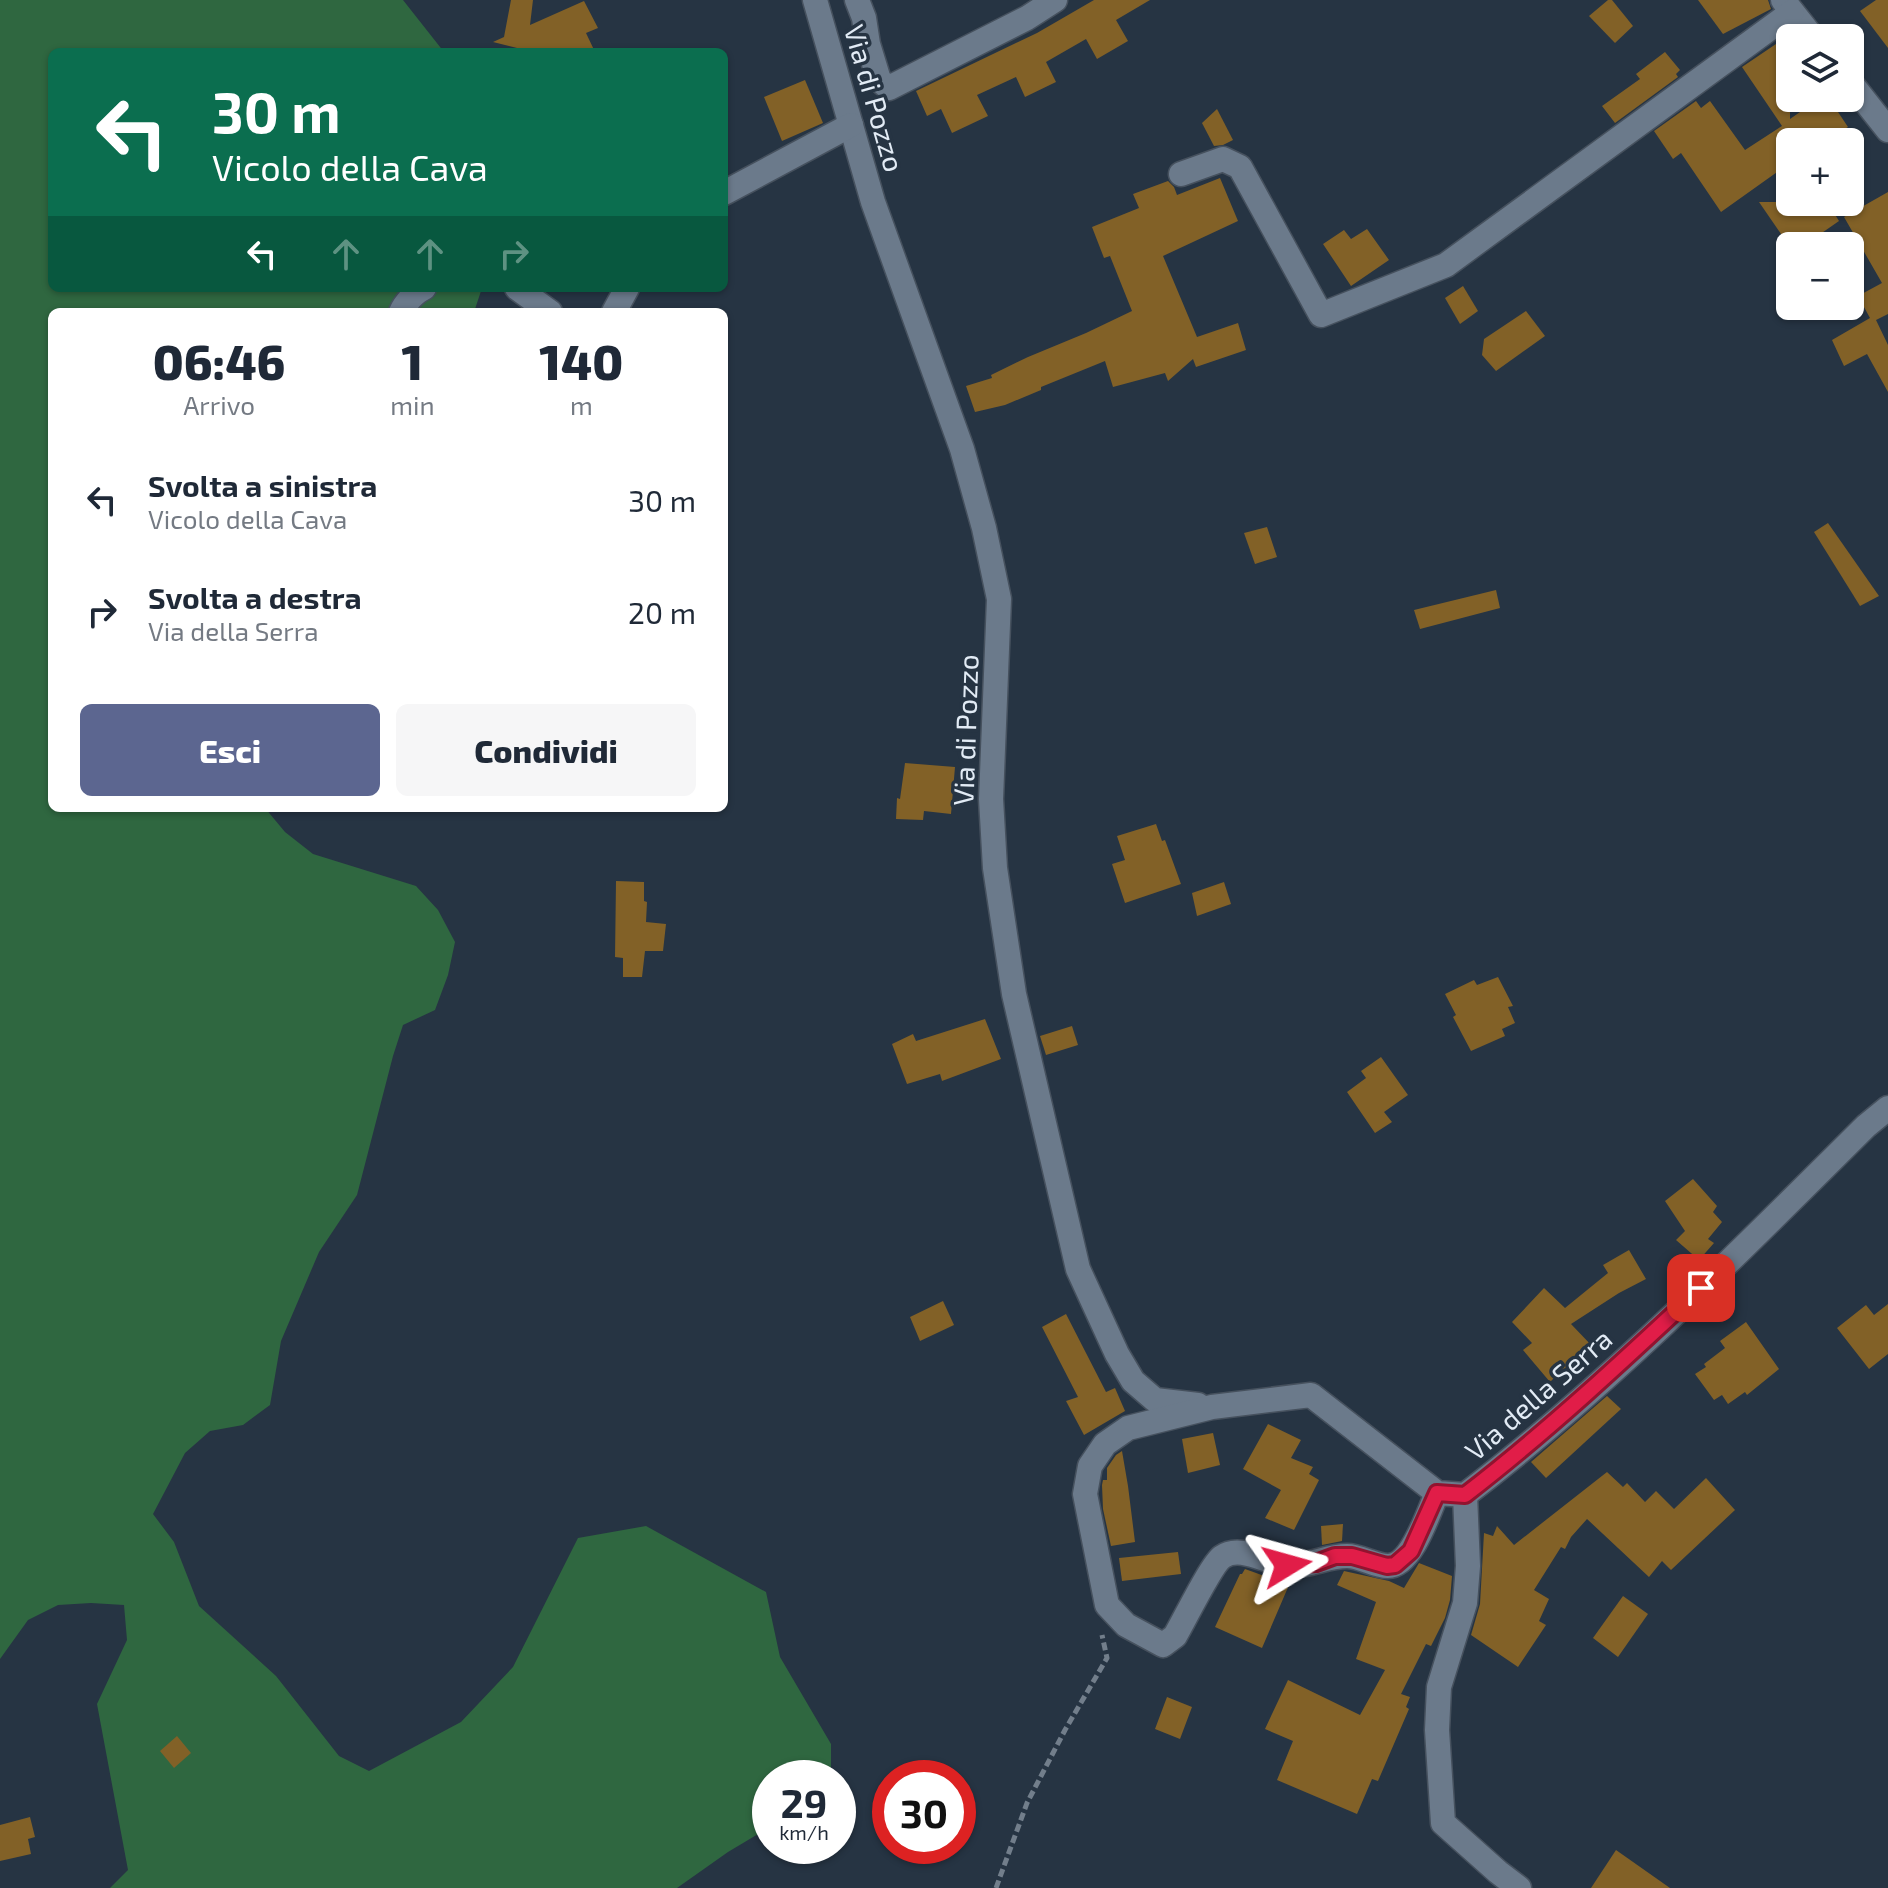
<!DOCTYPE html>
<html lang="it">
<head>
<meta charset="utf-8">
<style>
	:root { --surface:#fff; --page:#f6f6f7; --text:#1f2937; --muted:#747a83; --accent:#5c6690 }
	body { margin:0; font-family:"Exo 2",sans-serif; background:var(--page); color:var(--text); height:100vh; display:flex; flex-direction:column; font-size:30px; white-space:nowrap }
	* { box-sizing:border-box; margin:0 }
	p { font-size:26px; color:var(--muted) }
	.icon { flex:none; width:44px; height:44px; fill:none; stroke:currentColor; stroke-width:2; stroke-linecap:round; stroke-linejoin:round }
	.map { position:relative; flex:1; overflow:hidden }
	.details { position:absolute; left:48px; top:308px; width:680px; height:504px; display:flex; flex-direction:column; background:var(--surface); border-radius:12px; box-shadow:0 2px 6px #0004 }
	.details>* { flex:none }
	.guide { position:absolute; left:48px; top:48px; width:680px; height:244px; border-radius:12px; box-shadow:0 2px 6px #0004; background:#0b6e4f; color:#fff; overflow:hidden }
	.tools { position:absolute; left:1776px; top:24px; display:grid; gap:16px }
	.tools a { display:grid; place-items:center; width:88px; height:88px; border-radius:12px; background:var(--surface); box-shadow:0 2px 6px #0004; font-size:40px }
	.speed { position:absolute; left:752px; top:1760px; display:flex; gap:16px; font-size:40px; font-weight:700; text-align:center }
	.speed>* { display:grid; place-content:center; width:104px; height:104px; border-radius:50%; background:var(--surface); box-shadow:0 2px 6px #0004; line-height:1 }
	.speed small { font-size:20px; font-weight:400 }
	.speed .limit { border:12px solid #d22; background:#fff; color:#111 }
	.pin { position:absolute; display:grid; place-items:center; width:68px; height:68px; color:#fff; margin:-34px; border-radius:16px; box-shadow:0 4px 12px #0006 }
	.me { position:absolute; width:88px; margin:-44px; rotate:82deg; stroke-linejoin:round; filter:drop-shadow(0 0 6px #0008) }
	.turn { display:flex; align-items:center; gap:28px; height:168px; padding:0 32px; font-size:36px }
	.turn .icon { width:104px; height:104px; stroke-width:2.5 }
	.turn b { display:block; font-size:56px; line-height:68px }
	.lanes { display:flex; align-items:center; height:76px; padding:0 32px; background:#0003; justify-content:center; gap:40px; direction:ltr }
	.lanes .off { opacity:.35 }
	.eta { display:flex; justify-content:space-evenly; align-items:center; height:136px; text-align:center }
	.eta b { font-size:48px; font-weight:800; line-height:56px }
	.cta { display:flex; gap:16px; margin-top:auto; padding:16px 32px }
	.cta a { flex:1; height:92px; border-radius:12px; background:var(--accent); color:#fff; font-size:32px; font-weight:800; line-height:92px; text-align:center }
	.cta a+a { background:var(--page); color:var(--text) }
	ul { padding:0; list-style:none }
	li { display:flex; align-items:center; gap:24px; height:112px; padding:0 32px }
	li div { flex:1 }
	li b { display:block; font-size:30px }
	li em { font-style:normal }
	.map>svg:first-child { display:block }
	.forest { fill:#2f6740 }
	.building { fill:#826127 }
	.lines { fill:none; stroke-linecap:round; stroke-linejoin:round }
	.street-casing { stroke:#46515e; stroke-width:27 }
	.path { stroke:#727e8b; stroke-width:5; stroke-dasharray:8 4; stroke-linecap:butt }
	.street { stroke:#6b7a8b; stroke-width:24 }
	.route-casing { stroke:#92132f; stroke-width:20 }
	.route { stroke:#e11d48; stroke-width:14 }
	.labels { text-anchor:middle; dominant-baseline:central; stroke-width:7; stroke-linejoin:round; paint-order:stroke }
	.street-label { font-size:28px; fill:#e2ebf5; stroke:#263443 }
</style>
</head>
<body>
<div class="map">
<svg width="1888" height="1888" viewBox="0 0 1888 1888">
	<rect width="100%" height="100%" fill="#263443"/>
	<path class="forest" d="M 0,0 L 403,0 L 444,52 L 52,52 L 52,288 L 482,288 L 474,312 L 52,312 L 52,808 L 265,808 L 285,832 L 313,854 L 416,886 L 438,910 L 455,942 L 448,975 L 435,1010 L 403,1025 L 393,1056 L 357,1195 L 319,1252 L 281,1341 L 270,1405 L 243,1425 L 210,1431 L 185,1453 L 153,1514 L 174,1542 L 199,1606 L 276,1676 L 339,1756 L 369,1771 L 461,1722 L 513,1667 L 578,1538 L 646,1526 L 766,1592 L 780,1657 L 831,1744 L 831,1778 L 770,1778 L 770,1827 L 728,1852 L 677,1888 L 110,1888 L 128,1870 L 97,1704 L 127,1640 L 124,1605 L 91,1603 L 58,1605 L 28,1620 L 0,1659 Z"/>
	<g class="building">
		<path d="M 511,0 L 533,0 L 530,25 L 584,1 L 598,28 L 586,33 L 595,52 L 533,52 L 493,42 L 504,37 Z"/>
		<path d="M 1094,0 L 1150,0 L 1116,20 L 1128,41 L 1097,59 L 1086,39 L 1046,62 L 1056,82 L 1025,97 L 1016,77 L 977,95 L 988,116 L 952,133 L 941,109 L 927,116 L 916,91 L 1037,33 Z"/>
		<path d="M 1608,0 L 1612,0 L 1633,26 L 1615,43 L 1589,16 Z"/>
		<path d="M 1698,0 L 1768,0 L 1771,9 L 1723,34 Z"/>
		<path d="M 1876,0 L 1888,0 L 1888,48 L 1860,11 Z"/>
		<path d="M 1776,44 L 1790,64 L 1790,119 L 1820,98 L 1823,98 L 1832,111 L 1836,109 L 1848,127 L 1841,131 L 1848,142 L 1790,142 L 1790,163 L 1721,212 L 1681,153 L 1673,159 L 1654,131 L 1696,101 L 1701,108 L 1710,101 L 1745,150 L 1782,126 L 1742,67 Z"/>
		<path d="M 1665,52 L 1680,70 L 1676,74 L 1678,77 L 1615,123 L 1602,106 L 1640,79 L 1636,74 Z"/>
		<path d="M 805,80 L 823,123 L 782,141 L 764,97 Z"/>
		<path d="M 1217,109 L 1233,140 L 1223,145 L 1214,146 L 1202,123 Z"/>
		<path d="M 1220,178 L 1238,221 L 1163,256 L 1197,337 L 1238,323 L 1246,350 L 1196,367 L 1193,359 L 1168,381 L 1165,373 L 1113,387 L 1105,361 L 1041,387 L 1041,390 L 1005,405 L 975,412 L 966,386 L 992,378 L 991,375 L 1028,357 L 1086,333 L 1132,311 L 1110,256 L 1104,258 L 1092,227 L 1139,208 L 1133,194 L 1168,181 L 1174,187 L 1177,195 Z"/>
		<path d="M 1888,192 L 1888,314 L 1876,320 L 1888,345 L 1888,392 L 1867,354 L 1844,366 L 1832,340 L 1870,318 L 1858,296 L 1882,283 L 1844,217 Z"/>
		<path d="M 1759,202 L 1827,202 L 1839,221 L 1803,246 L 1790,247 Z"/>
		<path d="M 1367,229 L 1389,260 L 1351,286 L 1323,244 L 1344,230 L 1351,239 Z"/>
		<path d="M 1463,286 L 1478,311 L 1460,324 L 1445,298 Z"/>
		<path d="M 1526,311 L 1545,336 L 1496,371 L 1482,355 L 1484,339 Z"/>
		<path d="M 1828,523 L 1879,596 L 1860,606 L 1814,532 Z"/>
		<path d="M 1267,527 L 1277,557 L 1255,564 L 1244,533 Z"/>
		<path d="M 1496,590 L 1500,608 L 1420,629 L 1414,610 Z"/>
		<path d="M 905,763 L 955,767 L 951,814 L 924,811 L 923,820 L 896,819 L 897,798 L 900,799 Z"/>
		<path d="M 1156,824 L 1162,841 L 1165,840 L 1181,884 L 1125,903 L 1112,864 L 1125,860 L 1117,836 Z"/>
		<path d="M 616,881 L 644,882 L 644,901 L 647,902 L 646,922 L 666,924 L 663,951 L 645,951 L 642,977 L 623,977 L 623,958 L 615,957 Z"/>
		<path d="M 1224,882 L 1231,904 L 1197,916 L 1192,893 Z"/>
		<path d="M 1498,977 L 1513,1006 L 1508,1007 L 1515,1023 L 1502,1029 L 1505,1036 L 1471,1051 L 1453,1017 L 1456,1015 L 1445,994 L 1474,980 L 1477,985 Z"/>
		<path d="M 985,1019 L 1001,1059 L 942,1081 L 940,1074 L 907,1084 L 892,1044 L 913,1034 L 916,1041 Z"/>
		<path d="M 1072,1026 L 1078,1045 L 1046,1055 L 1040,1036 Z"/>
		<path d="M 1381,1057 L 1408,1095 L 1384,1112 L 1392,1122 L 1375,1133 L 1347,1092 L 1366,1078 L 1361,1071 Z"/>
		<path d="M 1693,1179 L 1717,1206 L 1713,1212 L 1722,1222 L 1708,1239 L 1714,1243 L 1699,1260 L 1676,1240 L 1685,1231 L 1665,1201 Z"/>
		<path d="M 1629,1250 L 1646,1279 L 1619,1293 L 1571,1324 L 1593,1347 L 1561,1376 L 1559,1373 L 1550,1382 L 1523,1350 L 1532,1343 L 1512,1322 L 1544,1288 L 1565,1308 L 1608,1273 L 1603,1265 Z"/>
		<path d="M 943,1301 L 954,1325 L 920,1341 L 910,1317 Z"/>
		<path d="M 1888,1304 L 1888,1354 L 1869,1369 L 1837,1328 L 1866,1305 L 1874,1315 Z"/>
		<path d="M 1066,1314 L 1106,1392 L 1115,1388 L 1125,1411 L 1084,1435 L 1066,1401 L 1078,1397 L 1042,1327 Z"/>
		<path d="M 1746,1322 L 1779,1369 L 1747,1395 L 1745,1392 L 1728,1404 L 1722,1395 L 1714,1400 L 1695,1374 L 1706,1367 L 1704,1364 L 1725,1348 L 1720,1341 Z"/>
		<path d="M 1607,1396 L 1621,1409 L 1546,1478 L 1531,1462 Z"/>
		<path d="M 1268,1424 L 1301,1440 L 1291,1458 L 1313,1467 L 1309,1474 L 1319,1480 L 1294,1530 L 1265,1518 L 1281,1490 L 1243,1469 Z"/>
		<path d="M 1213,1433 L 1220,1465 L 1188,1473 L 1182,1439 Z"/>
		<path d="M 1122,1451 L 1128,1486 L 1135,1542 L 1111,1546 L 1103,1509 L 1102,1485 L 1103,1480 L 1107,1480 L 1107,1468 L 1116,1455 Z"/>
		<path d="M 1607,1472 L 1623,1487 L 1627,1483 L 1645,1502 L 1656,1491 L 1674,1509 L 1706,1478 L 1735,1510 L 1671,1570 L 1662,1561 L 1649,1577 L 1587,1519 L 1571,1537 L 1565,1549 L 1561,1547 L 1534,1590 L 1549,1599 L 1539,1621 L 1546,1625 L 1518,1667 L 1471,1635 L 1480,1604 L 1484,1533 L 1493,1536 L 1497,1526 L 1514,1545 Z"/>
		<path d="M 1343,1524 L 1342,1541 L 1322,1545 L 1321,1526 Z"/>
		<path d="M 1178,1552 L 1181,1574 L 1122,1581 L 1119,1558 Z"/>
		<path d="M 1419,1563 L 1452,1576 L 1450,1600 L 1445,1618 L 1431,1646 L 1426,1644 L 1401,1694 L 1410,1697 L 1406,1707 L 1409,1709 L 1378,1781 L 1372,1779 L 1357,1814 L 1277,1780 L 1293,1741 L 1265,1729 L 1288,1680 L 1360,1715 L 1385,1670 L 1356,1659 L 1376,1602 L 1337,1585 L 1344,1571 L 1389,1581 L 1404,1588 Z"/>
		<path d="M 1245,1569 L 1289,1585 L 1262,1648 L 1215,1627 L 1240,1574 L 1242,1574 Z"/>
		<path d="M 1623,1596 L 1648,1614 L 1618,1657 L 1593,1638 Z"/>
		<path d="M 1167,1697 L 1192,1707 L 1180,1739 L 1155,1729 Z"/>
		<path d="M 177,1736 L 191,1753 L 174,1768 L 160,1751 Z"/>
		<path d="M 30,1817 L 35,1837 L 28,1839 L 31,1854 L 0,1861 L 0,1825 Z"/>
		<path d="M 1616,1850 L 1670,1888 L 1591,1888 Z"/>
	</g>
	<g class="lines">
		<defs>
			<g id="street">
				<path d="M 815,0 L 873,202 L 962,449 L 984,528 L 999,599 L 991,799 L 995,868 L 1014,994 L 1078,1269 L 1117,1354 L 1133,1381 L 1155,1400 L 1198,1405"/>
				<path d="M 857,0 L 864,18 L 868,44 L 879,80 L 889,88 L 1027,18 L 1055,0"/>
				<path d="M 1783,0 L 1813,38"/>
				<path d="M 1850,82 L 1888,130"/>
				<path d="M 1181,174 L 1223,159 L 1240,167 L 1321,315 L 1446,265 L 1792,12"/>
				<path d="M 724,193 L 851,125"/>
				<path d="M 517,288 L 550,312"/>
				<path d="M 401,312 C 405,303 415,292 424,288"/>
				<path d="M 614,312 L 627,288"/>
				<path d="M 1437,1493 C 1429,1511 1412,1566 1388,1566 C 1374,1566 1361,1556 1347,1556 C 1326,1556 1309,1567 1287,1565 C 1267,1563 1240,1544 1222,1557 C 1211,1565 1184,1621 1175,1636 L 1163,1645 L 1126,1625 L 1107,1605 L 1085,1494 L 1090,1466 L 1105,1444 L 1128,1428 L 1212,1407 L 1311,1395 L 1437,1493 L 1465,1495 C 1609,1385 1737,1254 1866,1126 L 1888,1108"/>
				<path d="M 1465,1495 L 1468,1566 L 1465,1603 L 1439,1687 L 1437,1730 L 1443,1823 L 1498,1872 L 1519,1888"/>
			</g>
		</defs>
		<use href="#street" class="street-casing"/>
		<path class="path" d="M 996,1888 L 1027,1803 L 1065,1730 L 1107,1658 L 1102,1635"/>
		<use href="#street" class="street"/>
	</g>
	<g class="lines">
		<defs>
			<path id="route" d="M 1287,1565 L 1316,1563 L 1335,1556 L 1352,1556 L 1387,1566 L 1395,1565 L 1411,1551 L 1437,1493 L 1465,1495 C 1548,1431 1624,1360 1701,1288"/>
		</defs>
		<use href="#route" class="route-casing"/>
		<use href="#route" class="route"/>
	</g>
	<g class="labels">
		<g class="street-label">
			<text transform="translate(875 98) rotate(74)">Via di Pozzo</text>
			<text transform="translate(965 730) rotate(-88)">Via di Pozzo</text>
			<text transform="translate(1538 1394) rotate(-41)">Via della Serra</text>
		</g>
	</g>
</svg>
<div class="tools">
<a><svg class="icon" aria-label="layers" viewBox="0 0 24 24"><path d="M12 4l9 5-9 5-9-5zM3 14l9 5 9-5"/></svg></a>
<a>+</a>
<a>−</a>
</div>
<div class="speed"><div>29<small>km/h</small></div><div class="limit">30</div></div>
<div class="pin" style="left:1701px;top:1288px;background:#d93025"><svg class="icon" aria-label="arrive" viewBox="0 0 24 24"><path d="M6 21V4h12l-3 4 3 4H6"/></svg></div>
<svg class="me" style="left:1287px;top:1565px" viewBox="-20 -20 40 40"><path d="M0-17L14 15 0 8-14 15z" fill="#e11d48" stroke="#fff" stroke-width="4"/></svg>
<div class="guide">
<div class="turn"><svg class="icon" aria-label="left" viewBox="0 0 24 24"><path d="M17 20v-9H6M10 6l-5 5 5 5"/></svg><div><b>30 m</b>Vicolo della Cava</div></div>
<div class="lanes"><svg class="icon" aria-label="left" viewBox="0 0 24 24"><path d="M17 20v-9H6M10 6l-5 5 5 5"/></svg><svg class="icon off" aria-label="ahead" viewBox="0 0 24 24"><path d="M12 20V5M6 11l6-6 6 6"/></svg><svg class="icon off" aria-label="ahead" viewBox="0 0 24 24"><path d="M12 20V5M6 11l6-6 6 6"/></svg><svg class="icon off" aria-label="right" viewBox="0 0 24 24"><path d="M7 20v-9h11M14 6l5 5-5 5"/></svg></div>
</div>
<section class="details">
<div class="eta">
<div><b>06:46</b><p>Arrivo</p></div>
<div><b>1</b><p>min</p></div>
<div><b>140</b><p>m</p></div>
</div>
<ul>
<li><svg class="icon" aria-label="left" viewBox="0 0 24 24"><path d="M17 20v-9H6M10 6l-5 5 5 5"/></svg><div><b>Svolta a sinistra</b><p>Vicolo della Cava</p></div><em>30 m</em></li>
<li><svg class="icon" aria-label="right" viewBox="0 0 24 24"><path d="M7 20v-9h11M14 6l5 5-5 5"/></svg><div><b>Svolta a destra</b><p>Via della Serra</p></div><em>20 m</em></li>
</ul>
<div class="cta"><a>Esci</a><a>Condividi</a></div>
</section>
</div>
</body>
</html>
